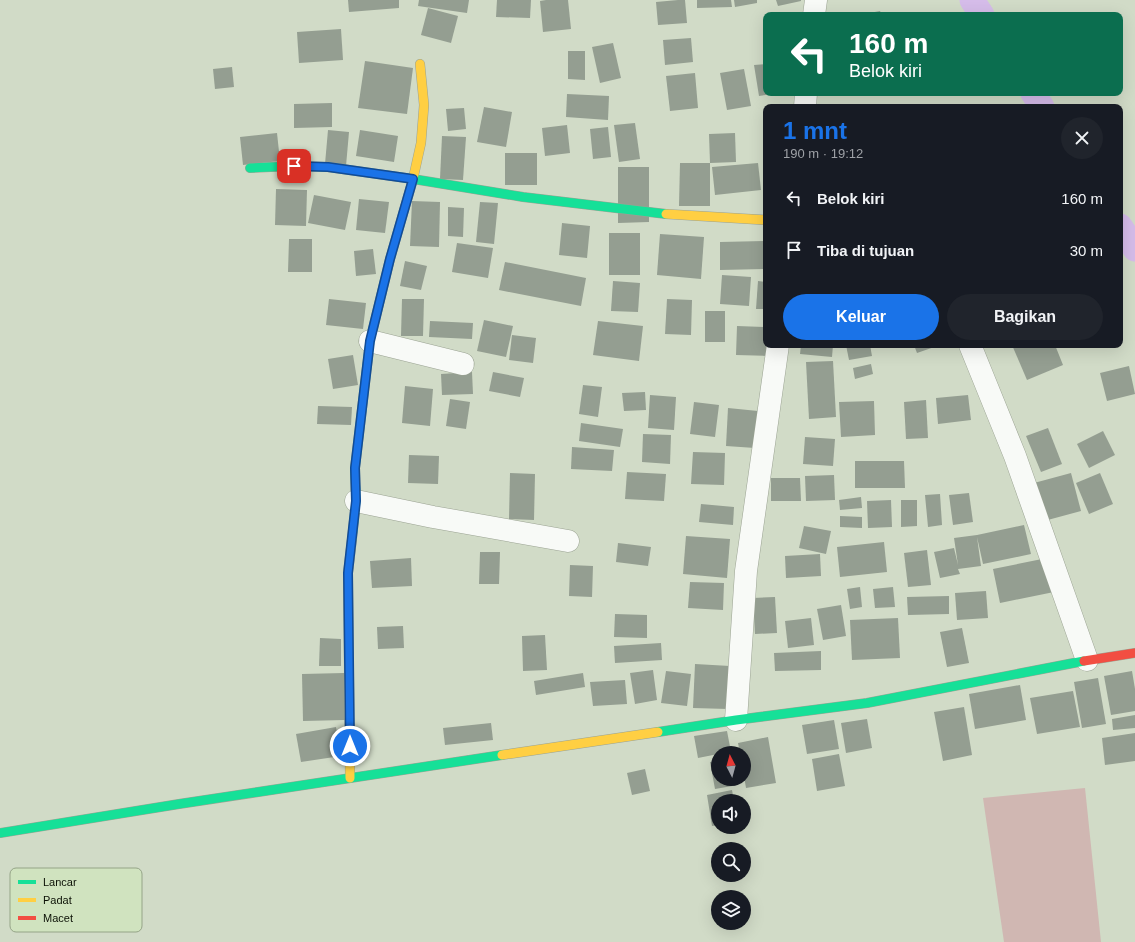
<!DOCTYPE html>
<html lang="id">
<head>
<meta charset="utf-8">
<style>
	:root { --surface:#171b24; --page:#20242c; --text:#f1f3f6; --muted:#9ea1a6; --accent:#1a73e8 }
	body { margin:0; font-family:Helvetica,sans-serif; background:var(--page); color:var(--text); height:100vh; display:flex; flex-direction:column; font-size:15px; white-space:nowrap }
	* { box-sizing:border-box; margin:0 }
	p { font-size:13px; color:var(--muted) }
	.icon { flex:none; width:22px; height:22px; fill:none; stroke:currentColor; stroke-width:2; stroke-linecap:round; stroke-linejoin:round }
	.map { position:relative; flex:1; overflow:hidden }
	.details { position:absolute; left:763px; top:104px; width:360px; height:244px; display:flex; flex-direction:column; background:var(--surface); border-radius:8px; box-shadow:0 4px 16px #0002 }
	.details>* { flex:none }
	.top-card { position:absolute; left:763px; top:12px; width:360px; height:84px; border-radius:8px; box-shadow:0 4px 16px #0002; background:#0b6e4f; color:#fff; overflow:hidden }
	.needle { width:26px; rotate:354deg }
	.controls { position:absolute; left:711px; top:746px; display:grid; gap:8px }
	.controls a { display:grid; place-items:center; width:40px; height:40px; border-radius:50%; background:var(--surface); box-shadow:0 4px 16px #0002; font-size:20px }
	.pin { position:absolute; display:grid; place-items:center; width:34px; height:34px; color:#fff; margin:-17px; border-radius:8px; box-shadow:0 2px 6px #0006 }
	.me { position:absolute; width:44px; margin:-22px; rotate:0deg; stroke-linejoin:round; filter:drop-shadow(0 0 3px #0008) }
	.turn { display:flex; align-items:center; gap:14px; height:84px; padding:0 20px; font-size:18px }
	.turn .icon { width:52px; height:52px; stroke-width:2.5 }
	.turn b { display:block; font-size:28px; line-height:34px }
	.round { display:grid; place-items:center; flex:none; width:42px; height:42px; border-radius:21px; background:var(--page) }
	.head { display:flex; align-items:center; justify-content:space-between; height:68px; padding:0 20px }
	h1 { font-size:24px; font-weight:700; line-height:30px; color:var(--accent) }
	.primary-button { display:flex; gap:8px; margin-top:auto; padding:8px 20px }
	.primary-button a { flex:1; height:46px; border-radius:24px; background:var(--accent); color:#fff; font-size:16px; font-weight:700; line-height:46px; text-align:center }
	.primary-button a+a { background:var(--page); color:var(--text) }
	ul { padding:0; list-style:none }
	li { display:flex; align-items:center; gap:12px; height:52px; padding:0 20px }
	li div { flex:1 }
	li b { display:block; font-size:15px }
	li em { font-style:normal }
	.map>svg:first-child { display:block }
	.green { fill:#d0b7b2 }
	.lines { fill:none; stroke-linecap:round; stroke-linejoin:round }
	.canal { stroke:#d5bce9; stroke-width:25 }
	.building { fill:#949e91 }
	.street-casing { stroke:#9ba393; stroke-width:23 }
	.fast-casing { stroke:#9ba393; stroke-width:10 }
	.slow-casing { stroke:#9ba393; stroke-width:10 }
	.jam-casing { stroke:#9ba393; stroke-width:10 }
	.street { stroke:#f8faf7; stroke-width:22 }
	.fast { stroke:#16e098; stroke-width:9 }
	.slow { stroke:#ffcf43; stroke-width:9 }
	.jam { stroke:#f24e42; stroke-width:9 }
	.route-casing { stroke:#114b97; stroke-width:10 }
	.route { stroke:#1a73e8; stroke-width:7 }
	.key { fill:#d0e3bf; stroke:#95a487; stroke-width:1 }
	.key-label { font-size:11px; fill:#0b1005 }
</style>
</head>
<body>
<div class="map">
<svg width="1135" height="942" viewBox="0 0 1135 942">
	<rect width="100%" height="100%" fill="#d1dbc7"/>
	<path class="green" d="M 1085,788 L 1101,942 L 1004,942 L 983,798 Z"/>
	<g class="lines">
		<g class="canal">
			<path d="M 972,0 L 982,15"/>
			<path d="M 1033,93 L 1042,107"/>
			<path d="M 1120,226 L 1135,249"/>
		</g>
	</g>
	<g class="building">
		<path d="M 348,0 L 399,0 L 399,8 L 349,12 Z"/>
		<path d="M 419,0 L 469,0 L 467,13 L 418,6 Z"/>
		<path d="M 497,0 L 531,0 L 530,18 L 496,17 Z"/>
		<path d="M 546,0 L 568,0 L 571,29 L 543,32 L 540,1 Z"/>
		<path d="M 678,0 L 685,0 L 687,23 L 658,25 L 656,2 Z"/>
		<path d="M 697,0 L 731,0 L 732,7 L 697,8 Z"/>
		<path d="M 734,0 L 757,0 L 757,3 L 735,7 Z"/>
		<path d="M 776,0 L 801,0 L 801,1 L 778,6 Z"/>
		<path d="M 428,8 L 458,16 L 451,43 L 421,35 Z"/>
		<path d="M 880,11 L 882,15 L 864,15 L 864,14 Z"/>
		<path d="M 341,29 L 343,60 L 299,63 L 297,32 Z"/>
		<path d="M 691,38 L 693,62 L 665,65 L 663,40 Z"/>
		<path d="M 613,43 L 621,78 L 600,83 L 592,47 Z"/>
		<path d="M 568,51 L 585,51 L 585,80 L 568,79 Z"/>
		<path d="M 365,61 L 413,68 L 407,114 L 358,108 Z"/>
		<path d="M 766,64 L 766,93 L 772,93 L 772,94 L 759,96 L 754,65 Z"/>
		<path d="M 232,67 L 234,87 L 215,89 L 213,69 Z"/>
		<path d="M 744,69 L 751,106 L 727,110 L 720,73 Z"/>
		<path d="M 695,73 L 698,108 L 670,111 L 666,76 Z"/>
		<path d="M 567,94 L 609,96 L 608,120 L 566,117 Z"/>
		<path d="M 332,103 L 332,127 L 294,128 L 294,104 Z"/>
		<path d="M 484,107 L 512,112 L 506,147 L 477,142 Z"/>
		<path d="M 464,108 L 466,129 L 448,131 L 446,109 Z"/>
		<path d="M 635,123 L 640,159 L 619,162 L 614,125 Z"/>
		<path d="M 567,125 L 570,153 L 545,156 L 542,128 Z"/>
		<path d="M 608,127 L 611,157 L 593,159 L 590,129 Z"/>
		<path d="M 328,130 L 349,132 L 346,166 L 325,164 Z"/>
		<path d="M 360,130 L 398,136 L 394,162 L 356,156 Z"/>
		<path d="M 277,133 L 280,161 L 243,165 L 240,137 Z"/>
		<path d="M 735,133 L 736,162 L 710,163 L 709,134 Z"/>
		<path d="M 442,136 L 466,137 L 463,180 L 440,179 Z"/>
		<rect x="505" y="153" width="32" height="32"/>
		<path d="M 680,163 L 710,163 L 710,206 L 679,206 Z"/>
		<path d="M 758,163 L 761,190 L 715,195 L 712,167 Z"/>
		<path d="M 618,167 L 649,167 L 649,222 L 618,223 Z"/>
		<path d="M 276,189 L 307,190 L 306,226 L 275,225 Z"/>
		<path d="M 314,195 L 351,202 L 345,230 L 308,223 Z"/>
		<path d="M 359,199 L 389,202 L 385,233 L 356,230 Z"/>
		<path d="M 412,201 L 440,202 L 439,247 L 410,246 Z"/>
		<path d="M 480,202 L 498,203 L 494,244 L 476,242 Z"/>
		<path d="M 448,207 L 464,208 L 463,237 L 448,236 Z"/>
		<path d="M 562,223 L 590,226 L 587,258 L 559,255 Z"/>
		<rect x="609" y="233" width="31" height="42"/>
		<path d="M 660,234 L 704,237 L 701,279 L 657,275 Z"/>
		<path d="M 289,239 L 312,239 L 312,272 L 288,272 Z"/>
		<path d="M 766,241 L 766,269 L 720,270 L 720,242 Z"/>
		<path d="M 457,243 L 493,248 L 488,278 L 452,272 Z"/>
		<path d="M 373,249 L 376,274 L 356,276 L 354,251 Z"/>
		<path d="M 405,261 L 427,266 L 421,290 L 400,286 Z"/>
		<path d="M 505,262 L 586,278 L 581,306 L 499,290 Z"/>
		<path d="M 722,275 L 751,277 L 749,306 L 720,304 Z"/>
		<path d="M 613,281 L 640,283 L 638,312 L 611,311 Z"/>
		<path d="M 758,281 L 766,282 L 766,309 L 756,309 Z"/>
		<path d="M 329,299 L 366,303 L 363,329 L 326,325 Z"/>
		<path d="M 402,299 L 424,299 L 423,336 L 401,336 Z"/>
		<path d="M 667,299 L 692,300 L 691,335 L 665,334 Z"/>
		<rect x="705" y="311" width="20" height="31"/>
		<path d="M 484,320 L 513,326 L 506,357 L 477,351 Z"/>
		<path d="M 430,321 L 473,323 L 472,339 L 429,337 Z"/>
		<path d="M 598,321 L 643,326 L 639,361 L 593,355 Z"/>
		<path d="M 737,326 L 766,327 L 766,345 L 769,345 L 769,356 L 736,355 Z"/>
		<path d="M 512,335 L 536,338 L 533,363 L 509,360 Z"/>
		<path d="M 801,345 L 833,345 L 832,357 L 800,354 Z"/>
		<path d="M 846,345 L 870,345 L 872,356 L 849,360 Z"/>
		<path d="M 914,345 L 940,345 L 917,353 Z"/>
		<path d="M 1012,345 L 1055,345 L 1063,365 L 1027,380 Z"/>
		<path d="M 353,355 L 358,385 L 333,389 L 328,359 Z"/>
		<path d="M 833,361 L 836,417 L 809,419 L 806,362 Z"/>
		<path d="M 871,364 L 873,374 L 855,379 L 853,368 Z"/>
		<path d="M 1129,366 L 1135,394 L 1107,401 L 1100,373 Z"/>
		<path d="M 472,372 L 473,394 L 442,395 L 441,374 Z"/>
		<path d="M 493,372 L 524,378 L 520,397 L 489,391 Z"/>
		<path d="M 583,385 L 602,387 L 598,417 L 579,414 Z"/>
		<path d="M 405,386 L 433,389 L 430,426 L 402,423 Z"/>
		<path d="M 645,392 L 646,410 L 624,411 L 622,393 Z"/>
		<path d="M 650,395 L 676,397 L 674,430 L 648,428 Z"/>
		<path d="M 968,395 L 971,420 L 938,424 L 936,398 Z"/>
		<path d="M 450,399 L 470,402 L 466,429 L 446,426 Z"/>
		<path d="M 926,400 L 928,438 L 906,439 L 904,402 Z"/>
		<path d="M 874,401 L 875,435 L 841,437 L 839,402 Z"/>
		<path d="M 694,402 L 719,405 L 715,437 L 690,434 Z"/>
		<path d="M 318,406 L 352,407 L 351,425 L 317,424 Z"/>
		<path d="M 728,408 L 758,411 L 755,448 L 726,446 Z"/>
		<path d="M 581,423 L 623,429 L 620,447 L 579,441 Z"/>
		<path d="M 1048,428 L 1062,464 L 1041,472 L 1026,436 Z"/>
		<path d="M 1103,431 L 1115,455 L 1089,468 L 1077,444 Z"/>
		<path d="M 643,434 L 671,435 L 670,464 L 642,462 Z"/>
		<path d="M 805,437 L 835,439 L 833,466 L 803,464 Z"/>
		<path d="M 572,447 L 614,450 L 612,471 L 571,469 Z"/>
		<path d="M 693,452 L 725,453 L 724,485 L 691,484 Z"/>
		<path d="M 409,455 L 439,456 L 438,484 L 408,483 Z"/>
		<path d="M 855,461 L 904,461 L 905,488 L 855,488 Z"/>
		<path d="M 627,472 L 666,474 L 664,501 L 625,499 Z"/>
		<path d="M 510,473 L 535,474 L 534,520 L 509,519 Z"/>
		<path d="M 1071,473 L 1081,511 L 1044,521 L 1034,483 Z"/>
		<path d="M 1100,473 L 1113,504 L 1089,514 L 1076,483 Z"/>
		<path d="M 834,475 L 835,500 L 806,501 L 805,476 Z"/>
		<path d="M 771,478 L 800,478 L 801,501 L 771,501 Z"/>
		<path d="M 969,493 L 973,522 L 953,525 L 949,495 Z"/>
		<path d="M 940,494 L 942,525 L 928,527 L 925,495 Z"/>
		<path d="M 861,497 L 862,508 L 840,510 L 839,500 Z"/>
		<path d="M 891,500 L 892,527 L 868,528 L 867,501 Z"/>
		<path d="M 901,500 L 917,500 L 917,526 L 901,527 Z"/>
		<path d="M 701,504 L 734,507 L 733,525 L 699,522 Z"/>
		<path d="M 840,516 L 862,517 L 862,528 L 840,527 Z"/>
		<path d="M 1024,525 L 1031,554 L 983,564 L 977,537 L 981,566 L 958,569 L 960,574 L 940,578 L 934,552 L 954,548 L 958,565 L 954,538 L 977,535 Z"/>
		<path d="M 804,526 L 831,531 L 826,554 L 799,548 Z"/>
		<path d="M 686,536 L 730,539 L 727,578 L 683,574 Z"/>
		<path d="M 884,542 L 887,572 L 840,577 L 837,547 Z"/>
		<path d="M 618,543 L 651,547 L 648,566 L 616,562 Z"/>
		<path d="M 927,550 L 931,585 L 908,587 L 904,553 Z"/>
		<path d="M 480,552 L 500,552 L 499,584 L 479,584 Z"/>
		<path d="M 820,554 L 821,576 L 786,578 L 785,556 Z"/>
		<path d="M 411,558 L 412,586 L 372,588 L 370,561 Z"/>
		<path d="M 1047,558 L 1054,592 L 1000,603 L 993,569 Z"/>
		<path d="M 570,565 L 593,566 L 592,597 L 569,596 Z"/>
		<path d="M 690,582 L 724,583 L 723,610 L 688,608 Z"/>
		<path d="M 860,587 L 862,607 L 850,609 L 847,589 Z"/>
		<path d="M 893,587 L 895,607 L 875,608 L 873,589 Z"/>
		<path d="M 986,591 L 988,618 L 957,620 L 955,593 Z"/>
		<path d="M 949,596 L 949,614 L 908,615 L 907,597 Z"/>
		<path d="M 775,597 L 777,633 L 755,634 L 753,598 Z"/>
		<path d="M 841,605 L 846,636 L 823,640 L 817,609 Z"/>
		<path d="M 615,614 L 647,615 L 647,638 L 614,637 Z"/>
		<path d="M 811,618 L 814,645 L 788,648 L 785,621 Z"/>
		<path d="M 898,618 L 900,658 L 852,660 L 850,620 Z"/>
		<path d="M 403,626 L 404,648 L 378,649 L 377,627 Z"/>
		<path d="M 962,628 L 969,663 L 947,667 L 940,632 Z"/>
		<path d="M 545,635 L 547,670 L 523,671 L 522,636 Z"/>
		<path d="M 320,638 L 341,639 L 341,666 L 319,666 Z"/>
		<path d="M 661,643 L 662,660 L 615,663 L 614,646 Z"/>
		<path d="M 821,651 L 821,670 L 775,671 L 774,653 Z"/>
		<path d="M 695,664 L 730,666 L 728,709 L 693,708 Z"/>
		<path d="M 653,670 L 657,700 L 635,704 L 630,673 Z"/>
		<path d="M 666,671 L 691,674 L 687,706 L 661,703 Z"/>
		<path d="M 1132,671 L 1135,689 L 1135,711 L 1111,715 L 1104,676 Z"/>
		<path d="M 344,673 L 345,720 L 303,721 L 302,674 Z"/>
		<path d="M 583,673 L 585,687 L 536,695 L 534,681 Z"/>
		<path d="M 1098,678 L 1106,724 L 1082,728 L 1074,682 Z"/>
		<path d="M 625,680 L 627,704 L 593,706 L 590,682 Z"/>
		<path d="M 1020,685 L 1026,720 L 975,729 L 969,694 Z"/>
		<path d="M 1073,691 L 1080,727 L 1037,734 L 1030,698 Z"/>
		<path d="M 964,707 L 972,755 L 943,761 L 934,712 Z"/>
		<path d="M 1135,715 L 1135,728 L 1113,730 L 1112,719 Z"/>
		<path d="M 867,719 L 872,748 L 846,753 L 841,723 Z"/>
		<path d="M 834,720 L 839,749 L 807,754 L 802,725 Z"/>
		<path d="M 491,723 L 493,740 L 445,745 L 443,728 Z"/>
		<path d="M 336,727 L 341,756 L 301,762 L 296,734 Z"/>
		<path d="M 727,731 L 731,752 L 718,753 L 718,754 L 698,758 L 694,736 Z"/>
		<path d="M 1135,733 L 1135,761 L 1105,765 L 1102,738 Z"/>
		<path d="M 768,737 L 776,783 L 746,788 L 744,776 L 744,753 L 740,753 L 738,743 Z"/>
		<path d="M 839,754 L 845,786 L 817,791 L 812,759 Z"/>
		<path d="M 718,761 L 718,779 L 737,779 L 738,785 L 715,789 L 710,762 Z"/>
		<path d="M 645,769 L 650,791 L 632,795 L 627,773 Z"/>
		<path d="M 732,790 L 734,801 L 718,801 L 718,825 L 712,826 L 707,795 Z"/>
	</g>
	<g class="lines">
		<defs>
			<g id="street">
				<path d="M 814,15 L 816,0"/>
				<path d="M 805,107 L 806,93"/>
				<path d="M 370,341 L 463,364"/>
				<path d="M 970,345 L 1015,456 L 1087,660"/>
				<path d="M 356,501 L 433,517 L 568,541"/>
				<path d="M 736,720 L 746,571 L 778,345"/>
			</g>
			<g id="fast">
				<path d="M 250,168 L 294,166 L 328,167 L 413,179 L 523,197 L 666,214"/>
				<path d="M 352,539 L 356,501 L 355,468 L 370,341 L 390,259 L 405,207"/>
				<path d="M 658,732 L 736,720 L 867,703 L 1084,661"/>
				<path d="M 0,833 L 179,804 L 502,755"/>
			</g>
			<g id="slow">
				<path d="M 405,207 L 413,179 L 421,143 L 424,105 L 420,64"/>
				<path d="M 666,214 L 766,220"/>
				<path d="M 502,755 L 658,732"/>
				<path d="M 350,778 L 348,573 L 352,539"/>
			</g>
			<path id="jam" d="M 1084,661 L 1135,653"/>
		</defs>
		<use href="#street" class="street-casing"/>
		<use href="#fast" class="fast-casing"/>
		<use href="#slow" class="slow-casing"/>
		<use href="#jam" class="jam-casing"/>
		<use href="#street" class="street"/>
		<use href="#fast" class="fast"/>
		<use href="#slow" class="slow"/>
		<use href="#jam" class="jam"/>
	</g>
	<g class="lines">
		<defs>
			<path id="route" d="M 294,166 L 328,167 L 413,179 L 390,259 L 370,341 L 355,468 L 356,501 L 348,573 L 350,746"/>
		</defs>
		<use href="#route" class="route-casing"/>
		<use href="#route" class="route"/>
	</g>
	<rect x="10" y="868" width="132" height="64" rx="6" class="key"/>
	<rect x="18" y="880" width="18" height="4" fill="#16e098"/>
	<rect x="18" y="898" width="18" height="4" fill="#ffcf43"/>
	<rect x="18" y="916" width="18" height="4" fill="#f24e42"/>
	<g class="key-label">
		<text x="43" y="886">Lancar</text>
		<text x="43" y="904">Padat</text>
		<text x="43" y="922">Macet</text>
	</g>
</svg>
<div class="controls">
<a><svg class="needle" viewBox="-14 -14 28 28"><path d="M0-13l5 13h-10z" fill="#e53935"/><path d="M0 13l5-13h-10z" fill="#9ea1a6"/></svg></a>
<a><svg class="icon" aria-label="sound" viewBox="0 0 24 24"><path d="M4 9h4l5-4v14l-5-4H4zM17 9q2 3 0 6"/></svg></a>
<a><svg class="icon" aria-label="search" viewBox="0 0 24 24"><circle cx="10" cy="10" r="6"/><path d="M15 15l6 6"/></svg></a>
<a><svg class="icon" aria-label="layers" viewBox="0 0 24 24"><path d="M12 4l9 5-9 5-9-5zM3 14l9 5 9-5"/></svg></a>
</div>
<div class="pin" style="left:294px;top:166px;background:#d93025"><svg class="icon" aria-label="arrive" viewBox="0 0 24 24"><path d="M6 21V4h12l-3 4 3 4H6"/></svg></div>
<svg class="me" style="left:350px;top:746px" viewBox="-20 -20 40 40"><circle r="17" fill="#1a73e8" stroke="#fff" stroke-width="3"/><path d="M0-11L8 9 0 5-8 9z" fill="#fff"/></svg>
<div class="top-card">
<div class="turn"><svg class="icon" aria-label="left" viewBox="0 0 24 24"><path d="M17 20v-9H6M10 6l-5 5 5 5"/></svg><div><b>160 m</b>Belok kiri</div></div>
</div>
<section class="details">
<div class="head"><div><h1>1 mnt</h1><p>190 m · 19:12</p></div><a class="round"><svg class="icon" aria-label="close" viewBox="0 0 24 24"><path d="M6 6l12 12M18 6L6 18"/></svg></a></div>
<ul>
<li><svg class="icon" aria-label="left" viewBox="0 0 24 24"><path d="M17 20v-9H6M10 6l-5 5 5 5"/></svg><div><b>Belok kiri</b></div><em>160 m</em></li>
<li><svg class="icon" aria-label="arrive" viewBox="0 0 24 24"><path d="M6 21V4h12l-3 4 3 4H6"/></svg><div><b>Tiba di tujuan</b></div><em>30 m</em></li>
</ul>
<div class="primary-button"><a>Keluar</a><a>Bagikan</a></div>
</section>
</div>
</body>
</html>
